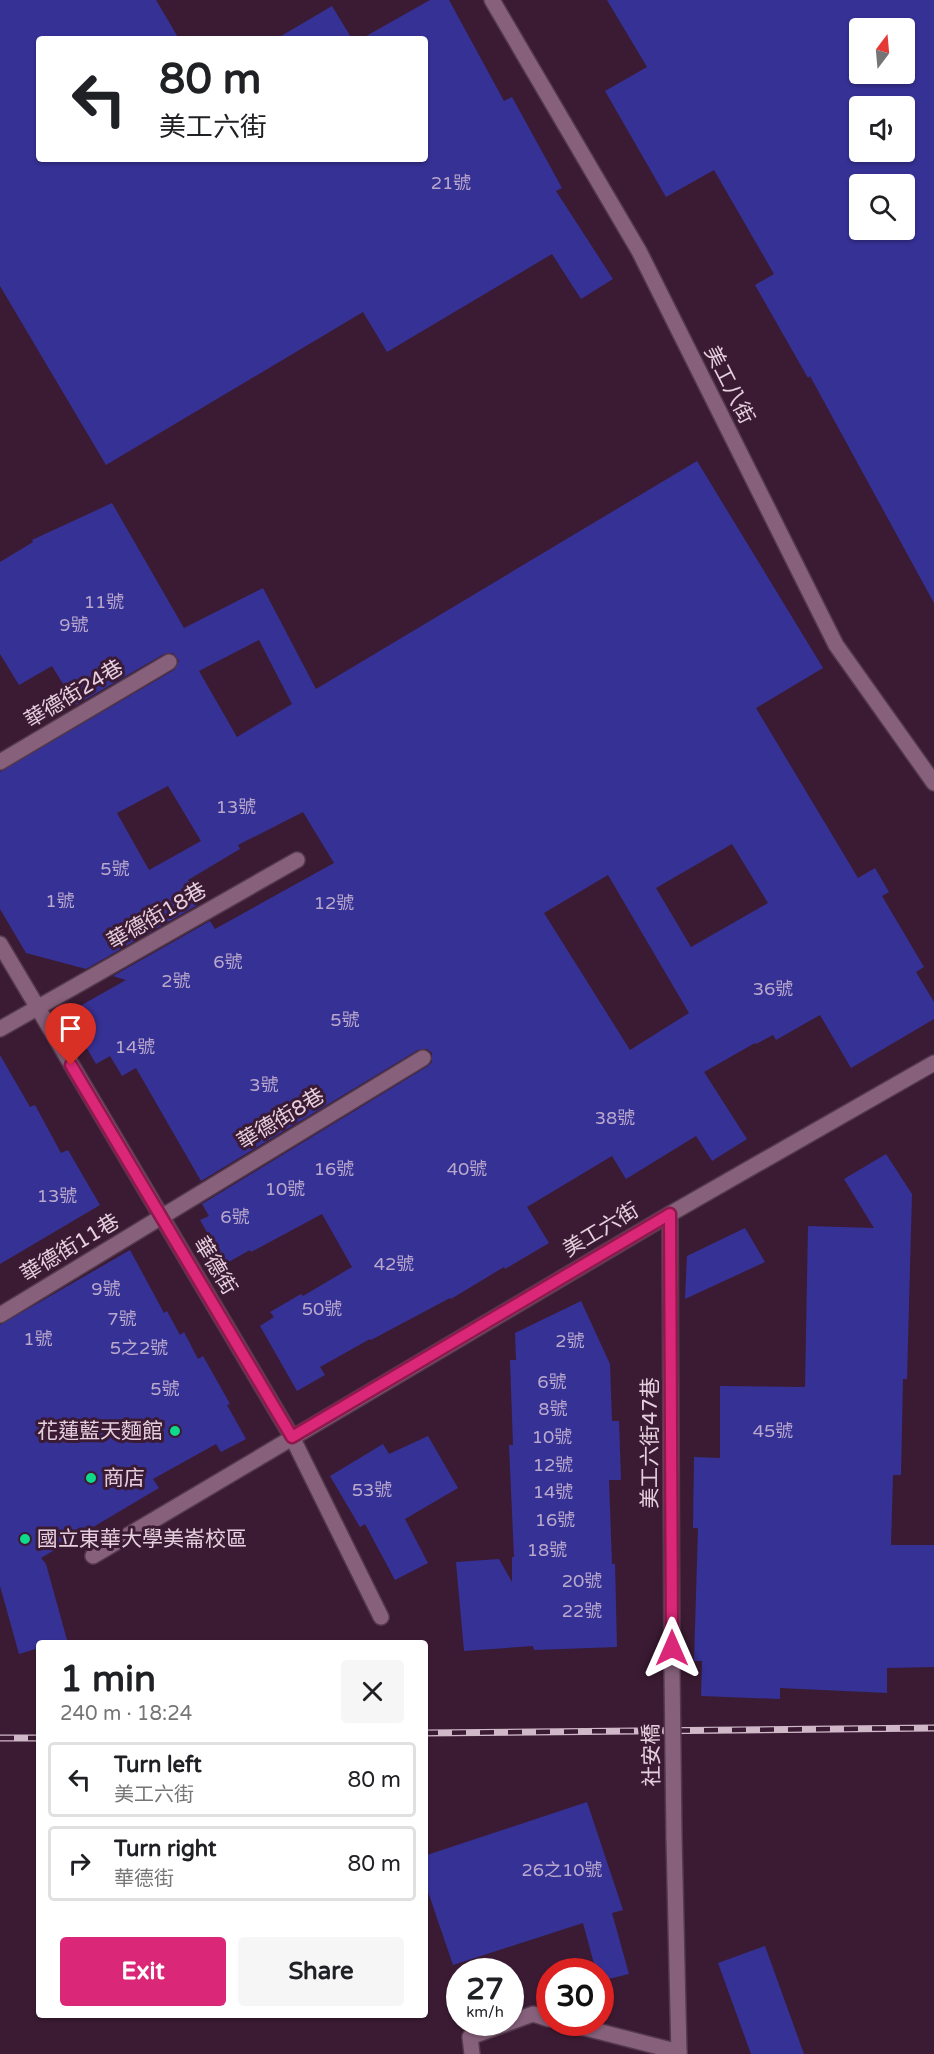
<!DOCTYPE html>
<html lang="en">
<head>
<meta charset="utf-8">
<style>
	:root { --surface:#fff; --page:#f6f6f6; --text:#202124; --muted:#757577; --line:#e0e0e0; --accent:#db2777 }
	body { margin:0; font-family:"Varela Round","Noto Sans TC",sans-serif; background:var(--page); color:var(--text); height:100vh; display:flex; flex-direction:column; font-size:22px; white-space:nowrap }
	* { box-sizing:border-box; margin:0 }
	p { font-size:20px; color:var(--muted) }
	.icon { flex:none; width:33px; height:33px; fill:none; stroke:currentColor; stroke-width:2; stroke-linecap:round; stroke-linejoin:round }
	.map { position:relative; flex:1; overflow:hidden }
	.side { position:absolute; left:36px; top:1640px; width:392px; height:378px; display:flex; flex-direction:column; background:var(--surface); border-radius:6px; box-shadow:0 2px 4px #0004 }
	.side>* { flex:none }
	.banner { position:absolute; left:36px; top:36px; width:392px; height:126px; border-radius:6px; box-shadow:0 2px 4px #0004; background:#fff; color:var(--text); overflow:hidden }
	.needle { width:39px; rotate:16deg }
	.fabs { position:absolute; left:849px; top:18px; display:grid; gap:12px }
	.fabs a { display:grid; place-items:center; width:66px; height:66px; border-radius:6px; background:var(--surface); box-shadow:0 2px 4px #0004; font-size:30px }
	.speed { position:absolute; left:446px; top:1958px; display:flex; gap:12px; font-size:30px; font-weight:700; text-align:center }
	.speed>* { display:grid; place-content:center; width:78px; height:78px; border-radius:50%; background:var(--surface); box-shadow:0 2px 4px #0004; line-height:1 }
	.speed small { font-size:15px; font-weight:400 }
	.speed .limit { border:9px solid #d22; background:#fff; color:#111 }
	.pin { position:absolute; display:grid; place-items:center; width:51px; height:51px; color:#fff; margin:-62px -26px; border-radius:50% 50% 50% 0; rotate:-45deg; box-shadow:0 0 6px #0007 }
	.pin .icon { rotate:45deg }
	.me { position:absolute; width:66px; margin:-33px; rotate:0deg; stroke-linejoin:round; filter:drop-shadow(0 0 4px #0008) }
	.turn { display:flex; align-items:center; gap:21px; height:126px; padding:0 24px; font-size:27px }
	.turn .icon { width:78px; height:78px; stroke-width:2.5 }
	.turn b { display:block; font-size:42px; line-height:51px }
	.round { display:grid; place-items:center; flex:none; width:63px; height:63px; border-radius:6px; background:var(--page) }
	.summary { display:flex; align-items:center; justify-content:space-between; height:102px; padding:0 24px }
	h1 { font-size:36px; font-weight:800; line-height:45px }
	.cta { display:flex; gap:12px; margin-top:auto; padding:12px 24px }
	.cta a { flex:1; height:69px; border-radius:6px; background:var(--accent); color:#fff; font-size:24px; font-weight:800; line-height:69px; text-align:center }
	.cta a+a { background:var(--page); color:var(--text) }
	ul { padding:0; list-style:none }
	li { display:flex; align-items:center; gap:18px; height:75px; margin:0 12px 9px; padding:0 12px; border:3px solid var(--line); border-radius:6px }
	li div { flex:1 }
	li b { display:block; font-size:22px }
	li em { font-style:normal }
	.map>svg:first-child { display:block }
	.building { fill:#363195; fill-rule:evenodd }
	.lines { fill:none; stroke-linecap:round; stroke-linejoin:round }
	.lane-casing { stroke:#54394d; stroke-width:18 }
	.street-casing { stroke:#54394d; stroke-width:18 }
	.lane { stroke:#87617c; stroke-width:15 }
	.street { stroke:#87617c; stroke-width:15 }
	.rail-casing { stroke:#d0b8c9; stroke-width:7 }
	.rail { stroke:#3b1b33; stroke-width:4.5; stroke-dasharray:14; stroke-linecap:butt }
	.street-bridge-casing { stroke:#54394d; stroke-width:18; stroke-linecap:butt }
	.street-bridge { stroke:#87617c; stroke-width:15 }
	.route-casing { stroke:#8e194d; stroke-width:15 }
	.route { stroke:#db2777; stroke-width:10 }
	.poi-dot { fill:#0fd98a; stroke:#3b1b33; stroke-width:2 }
	.labels { text-anchor:middle; dominant-baseline:central; stroke-width:6; stroke-linejoin:round; paint-order:stroke }
	.number-label { font-size:18px; fill:#b9a8cc }
	.street-label { font-size:21px; fill:#e5cfde; stroke:#3b1b33 }
	.poi-label { font-size:21px; fill:#e5cfde; stroke:#3b1b33; text-anchor:start }
</style>
</head>
<body>
<div class="map">
<svg width="934" height="2054" viewBox="0 0 934 2054">
	<rect width="100%" height="100%" fill="#3b1b33"/>
	<g class="building">
		<path d="M 0,0 L 156,0 L 179,39 L 39,39 L 39,159 L 424,159 L 424,39 L 361,39 L 430,0 L 449,0 L 504,101 L 512,97 L 562,188 L 556,191 L 613,279 L 581,299 L 552,254 L 387,352 L 363,312 L 106,465 L 0,286 Z"/>
		<path d="M 607,0 L 934,0 L 934,603 L 810,376 L 808,378 L 755,285 L 774,274 L 714,170 L 666,197 L 605,91 L 647,67 ZM 860,28 L 904,28 L 904,74 L 860,74 ZM 860,106 L 904,106 L 904,152 L 860,152 ZM 860,184 L 904,184 L 904,230 L 860,230 Z"/>
		<path d="M 332,6 L 352,39 L 276,39 Z"/>
		<path d="M 697,461 L 823,668 L 756,708 L 858,878 L 875,868 L 889,892 L 882,896 L 924,967 L 916,972 L 934,1002 L 934,1019 L 851,1068 L 820,1015 L 776,1040 L 773,1035 L 756,1044 L 755,1043 L 704,1072 L 747,1139 L 712,1161 L 696,1136 L 626,1179 L 612,1156 L 527,1207 L 549,1243 L 505,1269 L 504,1267 L 451,1299 L 450,1298 L 371,1340 L 370,1339 L 320,1367 L 325,1375 L 297,1391 L 260,1326 L 274,1317 L 270,1312 L 301,1294 L 303,1296 L 352,1267 L 322,1214 L 251,1252 L 250,1250 L 225,1264 L 200,1220 L 209,1216 L 202,1204 L 428,1066 L 432,1062 L 432,1053 L 427,1049 L 418,1050 L 201,1181 L 136,1068 L 122,1076 L 110,1056 L 96,1064 L 78,1033 L 91,1025 L 80,1006 L 126,980 L 113,976 L 210,921 L 215,929 L 334,863 L 303,812 L 238,845 L 240,849 L 188,880 L 201,903 L 86,969 L 26,953 L 0,909 L 0,772 L 174,670 L 179,661 L 173,653 L 164,654 L 76,705 L 52,666 L 19,685 L 0,654 L 0,562 L 33,542 L 32,540 L 112,503 L 184,628 L 263,588 L 316,689 ZM 259,640 L 292,704 L 237,737 L 199,671 ZM 168,786 L 201,841 L 149,870 L 117,813 ZM 732,844 L 768,903 L 691,947 L 656,888 ZM 608,875 L 689,1013 L 630,1050 L 544,913 Z"/>
		<path d="M 0,1055 L 30,1107 L 35,1105 L 61,1153 L 68,1150 L 100,1205 L 0,1264 Z"/>
		<path d="M 886,1154 L 912,1194 L 907,1379 L 903,1379 L 901,1475 L 893,1475 L 891,1545 L 934,1545 L 934,1667 L 887,1668 L 887,1693 L 780,1688 L 780,1699 L 701,1696 L 702,1661 L 694,1661 L 698,1528 L 693,1528 L 694,1457 L 720,1458 L 720,1386 L 805,1387 L 808,1226 L 874,1228 L 844,1179 Z"/>
		<path d="M 745,1228 L 765,1262 L 685,1299 L 687,1256 Z"/>
		<path d="M 130,1250 L 164,1313 L 167,1311 L 180,1335 L 184,1332 L 198,1359 L 203,1356 L 230,1404 L 227,1405 L 246,1439 L 221,1452 L 216,1444 L 153,1479 L 159,1488 L 41,1558 L 46,1564 L 67,1640 L 39,1642 L 39,1648 L 19,1654 L 0,1586 L 0,1325 Z"/>
		<path d="M 581,1301 L 610,1364 L 612,1421 L 619,1421 L 621,1480 L 609,1480 L 612,1564 L 615,1564 L 617,1647 L 534,1650 L 533,1646 L 464,1651 L 456,1562 L 499,1559 L 512,1582 L 512,1557 L 514,1557 L 509,1445 L 513,1445 L 510,1360 L 516,1360 L 515,1333 Z"/>
		<path d="M 428,1436 L 458,1488 L 405,1519 L 428,1563 L 395,1580 L 365,1524 L 360,1527 L 330,1476 L 383,1444 L 389,1454 Z"/>
		<path d="M 587,1802 L 623,1910 L 612,1913 L 629,1974 L 600,1981 L 600,1971 L 596,1971 L 583,1923 L 453,1965 L 424,1880 L 424,1856 Z"/>
		<path d="M 765,1946 L 804,2054 L 751,2054 L 718,1963 Z"/>
	</g>
	<g class="lines">
		<defs>
			<g id="lane">
				<path d="M 0,762 L 169,662"/>
				<path d="M 0,1029 L 297,860"/>
				<path d="M 0,1315 L 423,1058"/>
				<path d="M 562,2022 L 679,2052"/>
				<path d="M 472,2054 L 470,2037 L 533,2014 L 549,2019"/>
			</g>
			<g id="street">
				<path d="M 492,0 L 639,251 L 836,645 L 934,783"/>
				<path d="M 0,944 L 292,1437 L 381,1617"/>
				<path d="M 670,1214 L 672,1671"/>
				<path d="M 93,1556 L 670,1214 L 934,1063"/>
				<path d="M 674,1837 L 679,2054"/>
			</g>
		</defs>
		<use href="#lane" class="lane-casing"/>
		<use href="#street" class="street-casing"/>
		<use href="#lane" class="lane"/>
		<use href="#street" class="street"/>
		<defs>
			<g id="rail">
				<path d="M 424,1733 L 934,1728"/>
				<path d="M 0,1738 L 39,1738"/>
			</g>
		</defs>
		<use href="#rail" class="rail-casing"/>
		<use href="#rail" class="rail"/>
		<defs>
			<path id="street-bridge" d="M 672,1671 L 674,1837"/>
		</defs>
		<use href="#street-bridge" class="street-bridge-casing"/>
		<use href="#street-bridge" class="street-bridge"/>
	</g>
	<g class="lines">
		<defs>
			<path id="route" d="M 71,1065 L 292,1437 L 670,1214 L 672,1648"/>
		</defs>
		<use href="#route" class="route-casing"/>
		<use href="#route" class="route"/>
	</g>
	<g class="poi-dot">
		<circle cx="175" cy="1431" r="6"/>
		<circle cx="91" cy="1478" r="6"/>
		<circle cx="25" cy="1539" r="6"/>
	</g>
	<g class="labels">
		<g class="number-label">
			<text x="451" y="183">21號</text>
			<text x="104" y="602">11號</text>
			<text x="74" y="625">9號</text>
			<text x="236" y="807">13號</text>
			<text x="115" y="869">5號</text>
			<text x="60" y="901">1號</text>
			<text x="334" y="903">12號</text>
			<text x="228" y="962">6號</text>
			<text x="176" y="981">2號</text>
			<text x="773" y="989">36號</text>
			<text x="345" y="1020">5號</text>
			<text x="135" y="1047">14號</text>
			<text x="264" y="1085">3號</text>
			<text x="615" y="1118">38號</text>
			<text x="334" y="1169">16號</text>
			<text x="467" y="1169">40號</text>
			<text x="285" y="1189">10號</text>
			<text x="57" y="1196">13號</text>
			<text x="235" y="1217">6號</text>
			<text x="394" y="1264">42號</text>
			<text x="106" y="1289">9號</text>
			<text x="322" y="1309">50號</text>
			<text x="122" y="1319">7號</text>
			<text x="38" y="1339">1號</text>
			<text x="570" y="1341">2號</text>
			<text x="139" y="1348">5之2號</text>
			<text x="552" y="1382">6號</text>
			<text x="165" y="1389">5號</text>
			<text x="553" y="1409">8號</text>
			<text x="773" y="1431">45號</text>
			<text x="552" y="1437">10號</text>
			<text x="553" y="1465">12號</text>
			<text x="372" y="1490">53號</text>
			<text x="553" y="1492">14號</text>
			<text x="555" y="1520">16號</text>
			<text x="547" y="1550">18號</text>
			<text x="582" y="1581">20號</text>
			<text x="582" y="1611">22號</text>
			<text x="562" y="1870">26之10號</text>
		</g>
		<g class="street-label">
			<text transform="translate(729 385) rotate(63)">美工八街</text>
			<text transform="translate(74 694) rotate(-31)">華德街24巷</text>
			<text transform="translate(157 916) rotate(-30)">華德街18巷</text>
			<text transform="translate(281 1119) rotate(-31)">華德街8巷</text>
			<text transform="translate(601 1230) rotate(-31)">美工六街</text>
			<text transform="translate(70 1248) rotate(-31)">華德街11巷</text>
			<text transform="translate(215 1266) rotate(59)">華德街</text>
			<text transform="translate(650 1443) rotate(-90)">美工六街47巷</text>
			<text transform="translate(652 1755) rotate(-91)">社安橋</text>
		</g>
		<g class="poi-label">
			<text x="163" y="1431" text-anchor="end">花蓮藍天麵館</text>
			<text x="103" y="1478">商店</text>
			<text x="37" y="1539">國立東華大學美崙校區</text>
		</g>
	</g>
</svg>
<div class="fabs">
<a><svg class="needle" viewBox="-14 -14 28 28"><path d="M0-13l5 13h-10z" fill="#e53935"/><path d="M0 13l5-13h-10z" fill="#757577"/></svg></a>
<a><svg class="icon" aria-label="sound" viewBox="0 0 24 24"><path d="M4 9h4l5-4v14l-5-4H4zM17 9q2 3 0 6"/></svg></a>
<a><svg class="icon" aria-label="search" viewBox="0 0 24 24"><circle cx="10" cy="10" r="6"/><path d="M15 15l6 6"/></svg></a>
</div>
<div class="speed"><div>27<small>km/h</small></div><div class="limit">30</div></div>
<div class="pin" style="left:71px;top:1065px;background:#d93025"><svg class="icon" aria-label="arrive" viewBox="0 0 24 24"><path d="M6 21V4h12l-3 4 3 4H6"/></svg></div>
<svg class="me" style="left:672px;top:1648px" viewBox="-20 -20 40 40"><path d="M0-17L14 15 0 8-14 15z" fill="#db2777" stroke="#fff" stroke-width="4"/></svg>
<div class="banner">
<div class="turn"><svg class="icon" aria-label="left" viewBox="0 0 24 24"><path d="M17 20v-9H6M10 6l-5 5 5 5"/></svg><div><b>80 m</b>美工六街</div></div>
</div>
<section class="side">
<div class="summary"><div><h1>1 min</h1><p>240 m · 18:24</p></div><a class="round"><svg class="icon" aria-label="close" viewBox="0 0 24 24"><path d="M6 6l12 12M18 6L6 18"/></svg></a></div>
<ul>
<li><svg class="icon" aria-label="left" viewBox="0 0 24 24"><path d="M17 20v-9H6M10 6l-5 5 5 5"/></svg><div><b>Turn left</b><p>美工六街</p></div><em>80 m</em></li>
<li><svg class="icon" aria-label="right" viewBox="0 0 24 24"><path d="M7 20v-9h11M14 6l5 5-5 5"/></svg><div><b>Turn right</b><p>華德街</p></div><em>80 m</em></li>
</ul>
<div class="cta"><a>Exit</a><a>Share</a></div>
</section>
</div>
</body>
</html>
